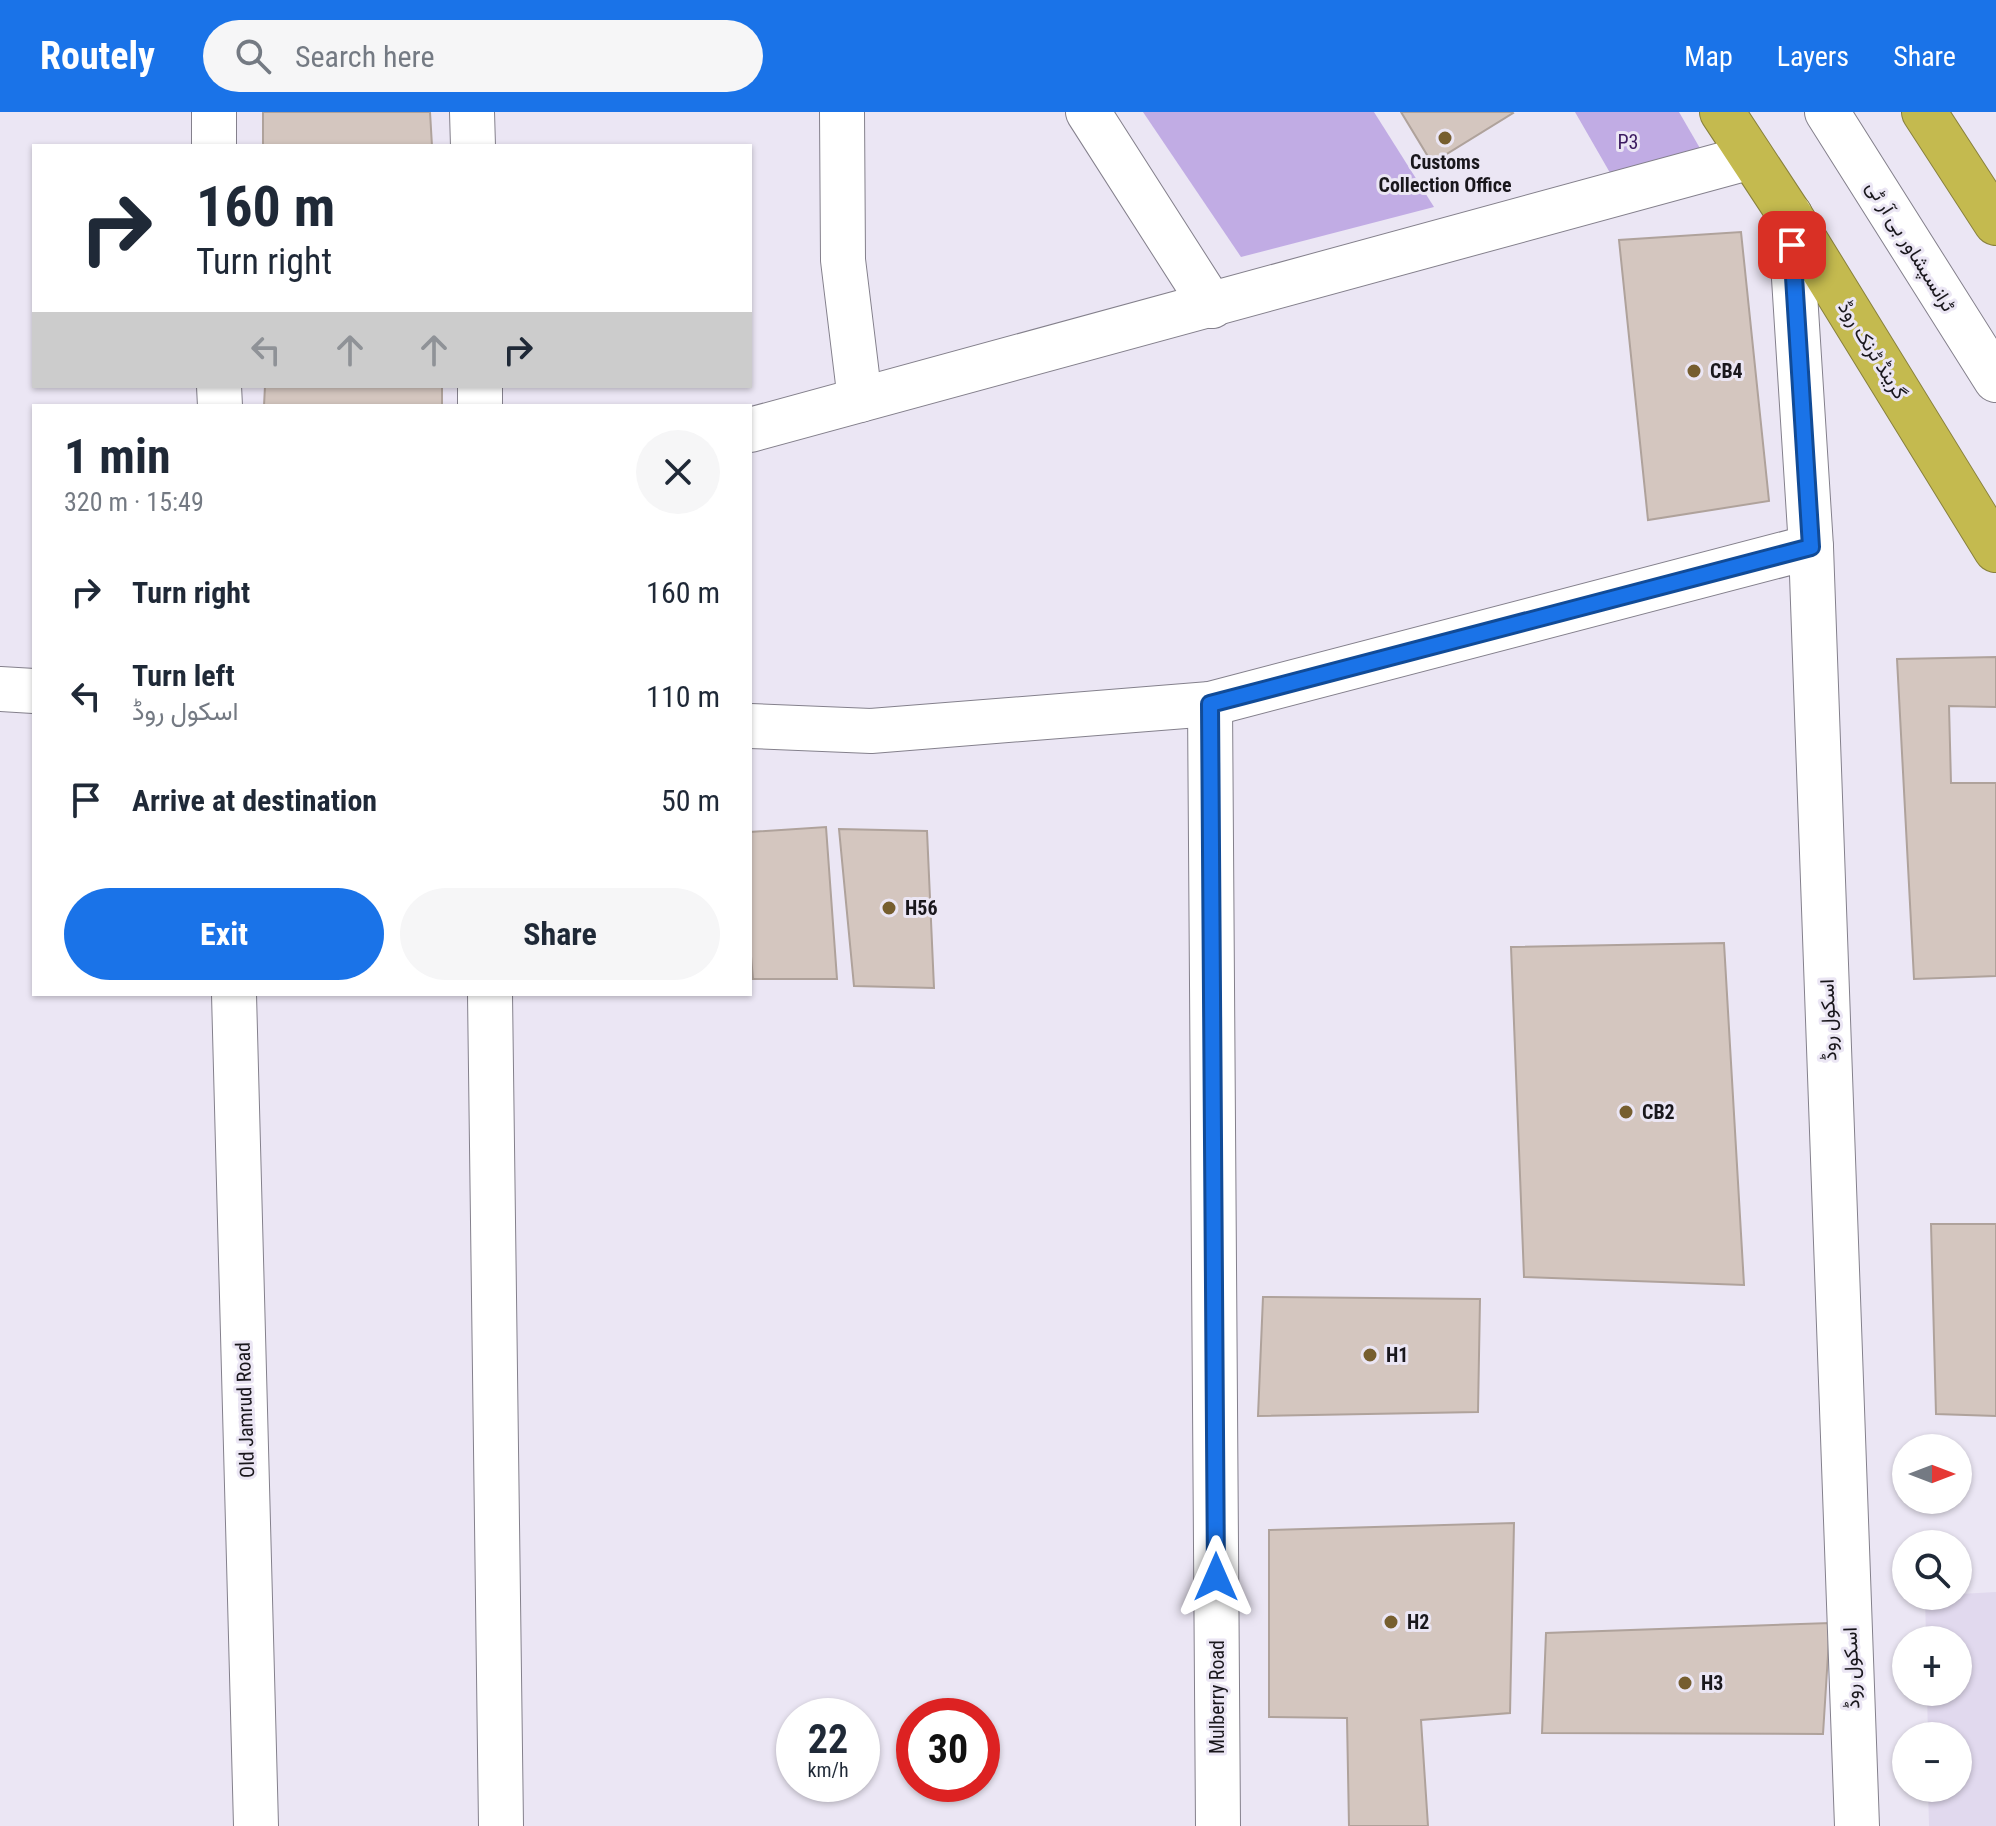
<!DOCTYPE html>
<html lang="en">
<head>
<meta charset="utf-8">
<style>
	:root { --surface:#fff; --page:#f6f6f7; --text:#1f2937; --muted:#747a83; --accent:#1a73e8 }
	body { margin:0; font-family:"Roboto Condensed",Vazirmatn,sans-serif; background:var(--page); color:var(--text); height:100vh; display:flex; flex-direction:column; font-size:30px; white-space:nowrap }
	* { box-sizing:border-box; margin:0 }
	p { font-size:26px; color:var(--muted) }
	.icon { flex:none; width:44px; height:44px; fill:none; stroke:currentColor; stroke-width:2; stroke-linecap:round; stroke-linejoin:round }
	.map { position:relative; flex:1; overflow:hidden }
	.panel { position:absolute; left:32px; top:292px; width:720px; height:592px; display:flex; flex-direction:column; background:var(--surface); border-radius:0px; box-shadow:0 2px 6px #0004 }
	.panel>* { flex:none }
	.hud { position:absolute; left:32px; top:32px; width:720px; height:244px; border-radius:0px; box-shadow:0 2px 6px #0004; background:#fff; color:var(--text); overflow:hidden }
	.needle { width:52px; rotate:90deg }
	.tools { position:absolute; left:1892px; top:1322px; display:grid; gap:16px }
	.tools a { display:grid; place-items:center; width:80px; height:80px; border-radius:50%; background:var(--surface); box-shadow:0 2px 6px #0004; font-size:40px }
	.speed { position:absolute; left:776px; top:1586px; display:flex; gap:16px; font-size:40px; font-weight:700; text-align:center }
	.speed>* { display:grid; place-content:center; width:104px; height:104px; border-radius:50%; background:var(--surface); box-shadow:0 2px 6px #0004; line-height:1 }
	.speed small { font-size:20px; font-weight:400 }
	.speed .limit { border:12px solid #d22; background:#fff; color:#111 }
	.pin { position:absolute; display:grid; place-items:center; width:68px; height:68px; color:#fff; margin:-34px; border-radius:16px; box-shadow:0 4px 12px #0006 }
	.me { position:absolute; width:88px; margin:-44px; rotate:0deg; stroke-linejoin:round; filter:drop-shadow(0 0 6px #0008) }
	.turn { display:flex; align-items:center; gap:28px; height:168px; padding:0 32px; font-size:36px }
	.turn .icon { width:104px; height:104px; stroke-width:2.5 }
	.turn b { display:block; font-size:56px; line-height:68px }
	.lanes { display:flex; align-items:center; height:76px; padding:0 32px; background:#0003; justify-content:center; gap:40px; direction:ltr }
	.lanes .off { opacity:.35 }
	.round { display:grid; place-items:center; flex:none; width:84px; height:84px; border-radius:42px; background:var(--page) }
	.summary { display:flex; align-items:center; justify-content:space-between; height:136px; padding:0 32px }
	h1 { font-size:48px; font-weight:700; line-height:60px }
	.action { display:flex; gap:16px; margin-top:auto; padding:16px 32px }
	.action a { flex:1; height:92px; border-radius:48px; background:var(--accent); color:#fff; font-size:32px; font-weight:700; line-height:92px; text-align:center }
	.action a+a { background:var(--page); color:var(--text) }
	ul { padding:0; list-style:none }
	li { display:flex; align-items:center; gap:24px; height:104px; padding:0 32px }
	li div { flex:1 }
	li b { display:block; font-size:30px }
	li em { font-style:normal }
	header { display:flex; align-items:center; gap:48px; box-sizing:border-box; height:112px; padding:0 40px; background:var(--accent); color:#fff }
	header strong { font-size:38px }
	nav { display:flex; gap:44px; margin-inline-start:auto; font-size:28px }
	.search { width:560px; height:72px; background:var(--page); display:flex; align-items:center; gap:20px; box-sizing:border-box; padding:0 28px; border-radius:44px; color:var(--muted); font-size:30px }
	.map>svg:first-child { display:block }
	.built { fill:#e1d9ee }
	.green { fill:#c1ace4 }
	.building { fill:#d4c6bf; stroke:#afa29b; stroke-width:2 }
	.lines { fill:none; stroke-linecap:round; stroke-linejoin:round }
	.minor-casing { stroke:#84808c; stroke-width:46 }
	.highway-casing { stroke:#88813d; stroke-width:46 }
	.minor { stroke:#fff; stroke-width:44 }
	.highway { stroke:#c4ba4f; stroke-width:44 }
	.route-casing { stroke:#114b97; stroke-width:20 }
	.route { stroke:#1a73e8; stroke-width:14 }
	.poi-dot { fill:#765e2f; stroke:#ebe6f4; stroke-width:3 }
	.labels { text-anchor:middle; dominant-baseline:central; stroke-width:6; stroke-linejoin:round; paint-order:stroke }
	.park-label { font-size:20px; fill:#3c1b60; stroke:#ebe6f4 }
	.poi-label { font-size:20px; font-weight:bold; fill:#19171c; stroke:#ebe6f4; text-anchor:start }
	.street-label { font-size:20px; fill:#19171c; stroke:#ebe6f4 }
</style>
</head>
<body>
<header>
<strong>Routely</strong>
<div class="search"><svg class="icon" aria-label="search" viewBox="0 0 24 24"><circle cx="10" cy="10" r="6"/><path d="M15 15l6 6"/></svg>Search here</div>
<nav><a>Map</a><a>Layers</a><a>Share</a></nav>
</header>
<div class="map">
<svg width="1996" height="1714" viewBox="0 0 1996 1714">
	<rect width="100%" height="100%" fill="#ebe6f4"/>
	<path class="built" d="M 1996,1480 L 1996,1714 L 1929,1714 L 1928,1676 L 1958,1676 L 1958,1624 L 1928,1624 L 1927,1580 L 1958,1580 L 1958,1528 L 1926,1528 L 1925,1484 Z"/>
	<g class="green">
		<path d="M 1143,0 L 1374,0 L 1434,95 L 1241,145 Z"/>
		<path d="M 1575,0 L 1679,0 L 1701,38 L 1613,66 Z"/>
	</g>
	<g class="building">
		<path d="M 263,0 L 430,0 L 432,34 L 263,34 Z"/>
		<path d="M 1401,0 L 1512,0 L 1513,1 L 1432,51 Z"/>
		<path d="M 1741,120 L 1769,389 L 1648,408 L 1619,128 Z"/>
		<path d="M 265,274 L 442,274 L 442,294 L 264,294 Z"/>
		<path d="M 1996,545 L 1996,595 L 1949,594 L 1951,671 L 1996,671 L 1996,864 L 1914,867 L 1897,547 Z"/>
		<path d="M 826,715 L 837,867 L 753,867 L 750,833 L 750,720 Z"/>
		<path d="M 839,717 L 927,719 L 934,876 L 854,874 Z"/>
		<path d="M 1724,831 L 1744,1173 L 1524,1165 L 1511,835 Z"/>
		<path d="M 1931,1112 L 1996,1112 L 1996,1304 L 1936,1302 Z"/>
		<path d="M 1263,1185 L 1480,1187 L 1478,1300 L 1258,1304 Z"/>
		<path d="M 1514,1411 L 1510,1601 L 1421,1608 L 1428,1714 L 1349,1714 L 1347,1606 L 1269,1605 L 1269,1418 Z"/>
		<path d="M 1830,1511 L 1823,1622 L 1542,1621 L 1546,1521 Z"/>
	</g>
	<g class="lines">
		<defs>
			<g id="minor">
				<path d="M 214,0 L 214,34"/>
				<path d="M 472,0 L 473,34"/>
				<path d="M 842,0 L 843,148 L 860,288"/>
				<path d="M 1088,0 L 1212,194"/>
				<path d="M 1827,0 L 1996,268"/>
				<path d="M 1790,103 L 1811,435 L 1857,1714"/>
				<path d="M 219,274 L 220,294"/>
				<path d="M 480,274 L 480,294"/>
				<path d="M 750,318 L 1751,45"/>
				<path d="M 0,577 L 34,579"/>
				<path d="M 1210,592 L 1218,1714"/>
				<path d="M 750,614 L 871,619 L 1210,592 L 1811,435"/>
				<path d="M 234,882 L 256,1714"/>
				<path d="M 490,882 L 501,1714"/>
			</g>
			<g id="highway">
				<path d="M 1722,0 L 1791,105 L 1996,438"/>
				<path d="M 1924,0 L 1996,111"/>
			</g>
		</defs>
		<use href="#minor" class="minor-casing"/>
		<use href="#highway" class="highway-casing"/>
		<use href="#minor" class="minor"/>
		<use href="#highway" class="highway"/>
	</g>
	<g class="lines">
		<defs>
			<path id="route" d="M 1216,1465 L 1210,592 L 1811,435 L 1792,133"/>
		</defs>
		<use href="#route" class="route-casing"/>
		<use href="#route" class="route"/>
	</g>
	<g class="poi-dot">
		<circle cx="1445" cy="26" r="8"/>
		<circle cx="1694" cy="259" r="8"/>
		<circle cx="889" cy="796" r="8"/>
		<circle cx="1626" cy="1000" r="8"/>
		<circle cx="1370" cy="1243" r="8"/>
		<circle cx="1391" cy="1510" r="8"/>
		<circle cx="1685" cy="1571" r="8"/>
	</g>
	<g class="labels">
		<g class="park-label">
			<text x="1628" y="30">P3</text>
		</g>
		<g class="poi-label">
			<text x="1445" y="50" text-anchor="middle">Customs<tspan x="1445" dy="23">Collection Office</tspan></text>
			<text x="1710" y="259">CB4</text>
			<text x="905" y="796">H56</text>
			<text x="1642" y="1000">CB2</text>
			<text x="1386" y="1243">H1</text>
			<text x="1407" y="1510">H2</text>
			<text x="1701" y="1571">H3</text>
		</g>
		<g class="street-label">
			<text transform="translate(1911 134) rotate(58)">ٹرانسپشاور بی آر ٹی</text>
			<text transform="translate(1873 238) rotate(58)">گرینڈ ٹرنک روڈ</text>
			<text transform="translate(1828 908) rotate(-92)">اسکول روڈ</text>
			<text transform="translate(245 1298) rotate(-92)">Old Jamrud Road</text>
			<text transform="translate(1851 1556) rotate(-92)">اسکول روڈ</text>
			<text transform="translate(1217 1585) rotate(-90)">Mulberry Road</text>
		</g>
	</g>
</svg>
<div class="tools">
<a><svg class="needle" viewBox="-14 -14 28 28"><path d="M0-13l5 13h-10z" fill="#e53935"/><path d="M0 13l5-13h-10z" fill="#747a83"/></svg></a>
<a><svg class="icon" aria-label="search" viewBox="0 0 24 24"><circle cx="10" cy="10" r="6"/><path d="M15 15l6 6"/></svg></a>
<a>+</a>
<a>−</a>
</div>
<div class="speed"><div>22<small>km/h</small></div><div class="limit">30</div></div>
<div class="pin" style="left:1792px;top:133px;background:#d93025"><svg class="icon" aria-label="arrive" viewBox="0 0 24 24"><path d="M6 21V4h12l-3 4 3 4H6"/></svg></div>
<svg class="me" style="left:1216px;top:1465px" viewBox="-20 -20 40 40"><path d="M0-17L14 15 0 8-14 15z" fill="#1a73e8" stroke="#fff" stroke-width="4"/></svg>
<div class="hud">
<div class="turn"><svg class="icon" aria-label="right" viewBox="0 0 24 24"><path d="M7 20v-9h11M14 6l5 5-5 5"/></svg><div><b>160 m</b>Turn right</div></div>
<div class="lanes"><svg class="icon off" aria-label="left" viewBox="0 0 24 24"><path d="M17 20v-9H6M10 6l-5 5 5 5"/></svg><svg class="icon off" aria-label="ahead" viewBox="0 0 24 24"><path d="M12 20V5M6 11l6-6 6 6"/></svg><svg class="icon off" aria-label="ahead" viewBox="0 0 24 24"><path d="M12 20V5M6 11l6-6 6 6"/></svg><svg class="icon" aria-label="right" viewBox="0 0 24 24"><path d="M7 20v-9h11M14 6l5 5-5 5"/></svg></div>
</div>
<section class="panel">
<div class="summary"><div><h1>1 min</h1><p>320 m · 15:49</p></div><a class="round"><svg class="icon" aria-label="close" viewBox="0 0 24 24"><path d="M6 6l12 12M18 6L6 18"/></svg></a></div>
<ul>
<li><svg class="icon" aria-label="right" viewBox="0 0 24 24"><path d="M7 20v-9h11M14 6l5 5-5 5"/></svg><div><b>Turn right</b></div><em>160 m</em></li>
<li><svg class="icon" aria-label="left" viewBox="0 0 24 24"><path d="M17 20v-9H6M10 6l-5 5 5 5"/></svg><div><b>Turn left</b><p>اسکول روڈ</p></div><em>110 m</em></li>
<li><svg class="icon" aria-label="arrive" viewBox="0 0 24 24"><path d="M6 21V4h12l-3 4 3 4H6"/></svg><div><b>Arrive at destination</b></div><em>50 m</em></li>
</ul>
<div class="action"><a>Exit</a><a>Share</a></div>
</section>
</div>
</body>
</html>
